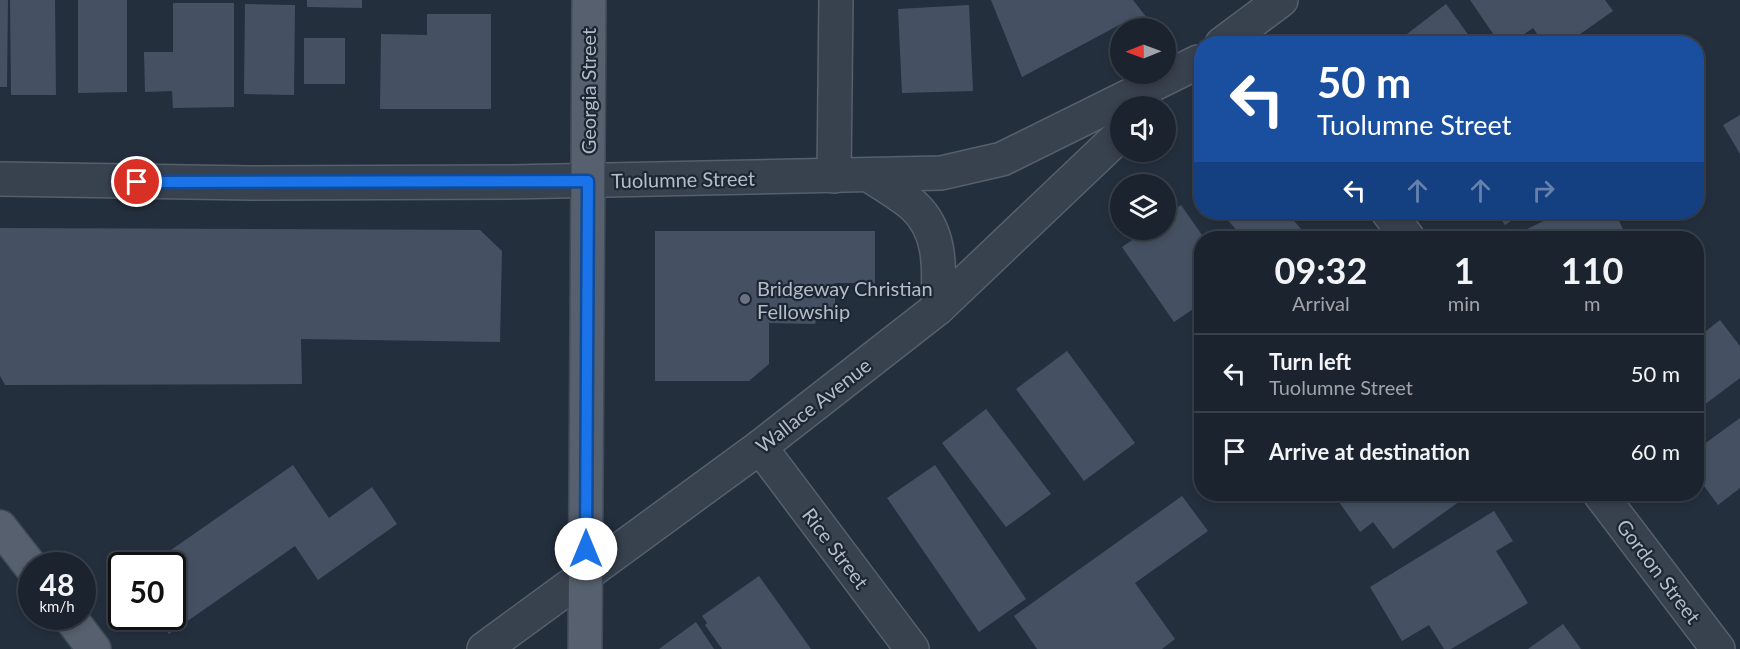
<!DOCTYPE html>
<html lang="en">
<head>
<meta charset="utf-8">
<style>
	:root { --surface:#1b232e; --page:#282f3a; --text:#f1f3f6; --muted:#a0a4aa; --line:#39404a }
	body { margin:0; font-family:Lato,sans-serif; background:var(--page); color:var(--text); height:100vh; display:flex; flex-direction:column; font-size:22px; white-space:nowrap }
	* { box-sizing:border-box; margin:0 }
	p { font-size:20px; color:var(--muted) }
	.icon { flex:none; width:33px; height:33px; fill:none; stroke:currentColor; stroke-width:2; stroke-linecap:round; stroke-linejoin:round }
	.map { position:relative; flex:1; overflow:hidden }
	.drawer { position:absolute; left:1194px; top:231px; width:510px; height:270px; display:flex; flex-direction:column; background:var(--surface); border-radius:24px; box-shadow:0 3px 9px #0003,0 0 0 2px var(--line) }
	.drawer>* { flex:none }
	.top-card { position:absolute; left:1194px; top:36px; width:510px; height:183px; border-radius:24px; box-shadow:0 3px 9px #0003,0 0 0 2px var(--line); background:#1a4fa0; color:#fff; overflow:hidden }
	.needle { width:39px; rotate:269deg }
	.controls { position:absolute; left:1110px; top:18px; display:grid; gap:12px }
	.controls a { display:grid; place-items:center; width:66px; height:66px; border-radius:50%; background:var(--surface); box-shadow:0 3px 9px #0003,0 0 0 2px var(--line); font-size:30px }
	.speed { position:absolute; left:18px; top:552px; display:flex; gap:12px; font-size:30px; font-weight:700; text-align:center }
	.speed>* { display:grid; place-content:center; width:78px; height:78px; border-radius:50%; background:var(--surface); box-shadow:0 3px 9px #0003,0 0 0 2px var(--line); line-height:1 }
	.speed small { font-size:15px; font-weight:400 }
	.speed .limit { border:3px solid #111; border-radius:9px; background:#fff; color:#111 }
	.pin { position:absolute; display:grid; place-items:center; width:51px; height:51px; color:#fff; margin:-26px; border:3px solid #fff; border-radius:50%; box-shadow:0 2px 6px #0007 }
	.me { position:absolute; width:66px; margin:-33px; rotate:0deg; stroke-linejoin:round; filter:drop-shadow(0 0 4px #0008) }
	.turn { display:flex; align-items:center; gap:21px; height:126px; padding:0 24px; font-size:27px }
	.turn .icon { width:78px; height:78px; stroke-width:2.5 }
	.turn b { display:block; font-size:42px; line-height:51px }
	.lanes { display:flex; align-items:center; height:57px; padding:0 24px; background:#0003; justify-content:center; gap:30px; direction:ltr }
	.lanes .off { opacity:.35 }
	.eta { display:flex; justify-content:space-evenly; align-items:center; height:102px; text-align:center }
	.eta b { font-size:36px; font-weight:700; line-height:42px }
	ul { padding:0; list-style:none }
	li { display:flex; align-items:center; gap:18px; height:78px; padding:0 24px; border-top:2px solid var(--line) }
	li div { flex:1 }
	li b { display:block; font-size:22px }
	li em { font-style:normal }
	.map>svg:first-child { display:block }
	.building { fill:#455162 }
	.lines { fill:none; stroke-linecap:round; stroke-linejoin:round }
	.minor-casing { stroke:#565f6c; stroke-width:36 }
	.major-casing { stroke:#414a57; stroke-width:36 }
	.minor { stroke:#38414e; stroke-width:33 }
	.major { stroke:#56606e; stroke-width:33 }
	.route-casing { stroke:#114b97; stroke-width:15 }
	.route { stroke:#1a73e8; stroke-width:10 }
	.worship-dot { fill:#6b7280; stroke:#1d2633; stroke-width:2 }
	.labels { text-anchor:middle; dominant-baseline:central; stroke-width:4.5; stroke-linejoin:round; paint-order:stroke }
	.street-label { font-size:20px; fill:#b4bcc9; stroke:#1d2633 }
	.poi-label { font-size:20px; fill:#b4bcc9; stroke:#1d2633; text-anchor:start }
</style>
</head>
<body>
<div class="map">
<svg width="1740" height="649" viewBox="0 0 1740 649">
	<rect width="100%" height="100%" fill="#242f3e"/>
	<g class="building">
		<path d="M 0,0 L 8,0 L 7,87 L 0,87 Z"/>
		<path d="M 10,0 L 55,0 L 56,95 L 11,95 Z"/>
		<path d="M 78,0 L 127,0 L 127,92 L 78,93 Z"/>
		<path d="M 307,0 L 362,0 L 362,8 L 307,7 Z"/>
		<path d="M 991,0 L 1133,0 L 1154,27 L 1124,28 L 1121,24 L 1022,77 Z"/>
		<path d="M 1470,0 L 1605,0 L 1613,11 L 1566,44 L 1544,44 L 1533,28 L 1510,44 L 1500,44 Z"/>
		<path d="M 173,3 L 234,3 L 234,107 L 173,108 L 172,91 L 145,92 L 144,52 L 173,52 Z"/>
		<path d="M 245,4 L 295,5 L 294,95 L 244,94 Z"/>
		<path d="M 1446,4 L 1475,44 L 1394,44 Z"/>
		<path d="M 969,5 L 973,91 L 902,93 L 898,9 Z"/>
		<path d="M 427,14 L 491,14 L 491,109 L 380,109 L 381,34 L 427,35 Z"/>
		<rect x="304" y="38" width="41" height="46"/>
		<path d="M 1740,115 L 1740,154 L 1723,125 Z"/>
		<path d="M 1181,205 L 1204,238 L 1202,238 L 1202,303 L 1174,322 L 1122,247 L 1147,230 L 1166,230 L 1166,216 Z"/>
		<path d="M 1221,212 L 1287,212 L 1305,234 L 1300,238 L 1243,238 Z"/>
		<path d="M 1495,212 L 1524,212 L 1505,225 Z"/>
		<path d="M 1562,212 L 1615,212 L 1627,238 L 1524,238 L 1521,232 Z"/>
		<path d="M 0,228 L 480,230 L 502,251 L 500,342 L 301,339 L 302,384 L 5,385 L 0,376 Z"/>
		<path d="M 655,231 L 875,231 L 875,283 L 835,283 L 835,315 L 818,315 L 815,324 L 769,323 L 769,364 L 749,381 L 655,381 Z"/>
		<path d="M 1696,245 L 1706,261 L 1696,267 Z"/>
		<path d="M 1720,320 L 1740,346 L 1740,378 L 1696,411 L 1696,339 Z"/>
		<path d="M 1067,351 L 1135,443 L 1084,481 L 1016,389 Z"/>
		<path d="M 986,409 L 1051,494 L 1006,527 L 942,443 Z"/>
		<path d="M 1740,418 L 1740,488 L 1718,505 L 1696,475 L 1696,450 Z"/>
		<path d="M 293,465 L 329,518 L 372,487 L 397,524 L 318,580 L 295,546 L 169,634 L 156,616 L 172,616 L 172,566 L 148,566 Z"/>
		<path d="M 935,465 L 1026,599 L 979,632 L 887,498 Z"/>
		<path d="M 1345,494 L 1470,494 L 1393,549 L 1373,522 L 1360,532 L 1337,499 Z"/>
		<path d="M 1182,496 L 1208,531 L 1135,583 L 1175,639 L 1162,649 L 1037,649 L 1014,616 Z"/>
		<path d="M 1494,511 L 1513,541 L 1496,551 L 1528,603 L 1451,649 L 1444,649 L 1429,625 L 1402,641 L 1370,587 Z"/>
		<path d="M 759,576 L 811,649 L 722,649 L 705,625 L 707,623 L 702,616 Z"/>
		<path d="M 696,622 L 714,649 L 659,649 Z"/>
		<path d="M 1563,624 L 1581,649 L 1528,649 Z"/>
	</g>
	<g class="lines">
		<defs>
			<g id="minor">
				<path d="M 1222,44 L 1281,0"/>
				<path d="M 834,176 L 836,0"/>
				<path d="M 871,176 C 885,186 902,195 914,206 C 943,233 939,272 938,308"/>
				<path d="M 0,179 L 251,183 L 510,182 L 941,173 L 1002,159 L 1198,62"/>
				<path d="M 1388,212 L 1408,238"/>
				<path d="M 760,447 L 912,649"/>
				<path d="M 1600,494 L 1718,649"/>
				<path d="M 484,649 L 760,447 L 938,308 L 1120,135"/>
			</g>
			<g id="major">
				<path d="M 0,527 L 32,568"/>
				<path d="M 69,616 L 94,649"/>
				<path d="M 585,649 L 589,0"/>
			</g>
		</defs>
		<use href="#minor" class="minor-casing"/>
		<use href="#major" class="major-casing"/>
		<use href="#minor" class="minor"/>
		<use href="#major" class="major"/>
	</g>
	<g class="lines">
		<defs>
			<path id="route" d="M 137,182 L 588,181 L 586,549"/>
		</defs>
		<use href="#route" class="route-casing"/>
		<use href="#route" class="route"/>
	</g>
	<circle class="worship-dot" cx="745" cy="299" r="6"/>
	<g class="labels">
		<g class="street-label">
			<text transform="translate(588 91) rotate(-90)">Georgia Street</text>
			<text transform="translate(683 179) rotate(-1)">Tuolumne Street</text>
			<text transform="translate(813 405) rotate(-38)">Wallace Avenue</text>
			<text transform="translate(836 548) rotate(53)">Rice Street</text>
			<text transform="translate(1659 571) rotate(53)">Gordon Street</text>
		</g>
		<g class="poi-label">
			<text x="757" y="288">Bridgeway Christian<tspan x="757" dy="23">Fellowship</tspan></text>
		</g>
	</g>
</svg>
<div class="controls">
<a><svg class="needle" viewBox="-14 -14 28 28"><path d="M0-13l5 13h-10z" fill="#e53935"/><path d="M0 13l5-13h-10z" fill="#a0a4aa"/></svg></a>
<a><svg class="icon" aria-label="sound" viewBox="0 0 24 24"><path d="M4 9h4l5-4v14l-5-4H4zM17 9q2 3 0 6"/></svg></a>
<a><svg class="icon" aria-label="layers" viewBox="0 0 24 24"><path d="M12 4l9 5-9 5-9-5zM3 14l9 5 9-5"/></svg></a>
</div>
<div class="speed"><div>48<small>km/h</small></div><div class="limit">50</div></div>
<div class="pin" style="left:137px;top:182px;background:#d93025"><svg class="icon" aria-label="arrive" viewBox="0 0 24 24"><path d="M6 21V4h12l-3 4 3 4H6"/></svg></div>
<svg class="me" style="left:586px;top:549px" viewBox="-20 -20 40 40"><circle r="19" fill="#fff"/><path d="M0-13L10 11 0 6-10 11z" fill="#1a73e8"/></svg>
<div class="top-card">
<div class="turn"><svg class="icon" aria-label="left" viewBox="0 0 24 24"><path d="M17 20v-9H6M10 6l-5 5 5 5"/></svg><div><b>50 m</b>Tuolumne Street</div></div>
<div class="lanes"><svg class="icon" aria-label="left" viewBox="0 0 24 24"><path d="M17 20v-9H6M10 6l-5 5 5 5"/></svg><svg class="icon off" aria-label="ahead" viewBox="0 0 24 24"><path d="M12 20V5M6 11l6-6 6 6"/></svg><svg class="icon off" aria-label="ahead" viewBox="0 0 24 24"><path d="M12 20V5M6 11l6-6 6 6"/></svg><svg class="icon off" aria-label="right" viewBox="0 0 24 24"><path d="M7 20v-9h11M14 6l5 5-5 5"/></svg></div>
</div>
<section class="drawer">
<div class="eta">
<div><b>09:32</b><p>Arrival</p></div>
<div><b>1</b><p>min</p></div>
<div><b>110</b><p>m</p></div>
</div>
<ul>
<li><svg class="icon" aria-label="left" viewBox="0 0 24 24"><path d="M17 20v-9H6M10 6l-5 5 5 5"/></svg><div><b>Turn left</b><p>Tuolumne Street</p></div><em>50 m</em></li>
<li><svg class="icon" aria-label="arrive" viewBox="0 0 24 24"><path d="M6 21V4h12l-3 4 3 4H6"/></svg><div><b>Arrive at destination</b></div><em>60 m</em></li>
</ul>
</section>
</div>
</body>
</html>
